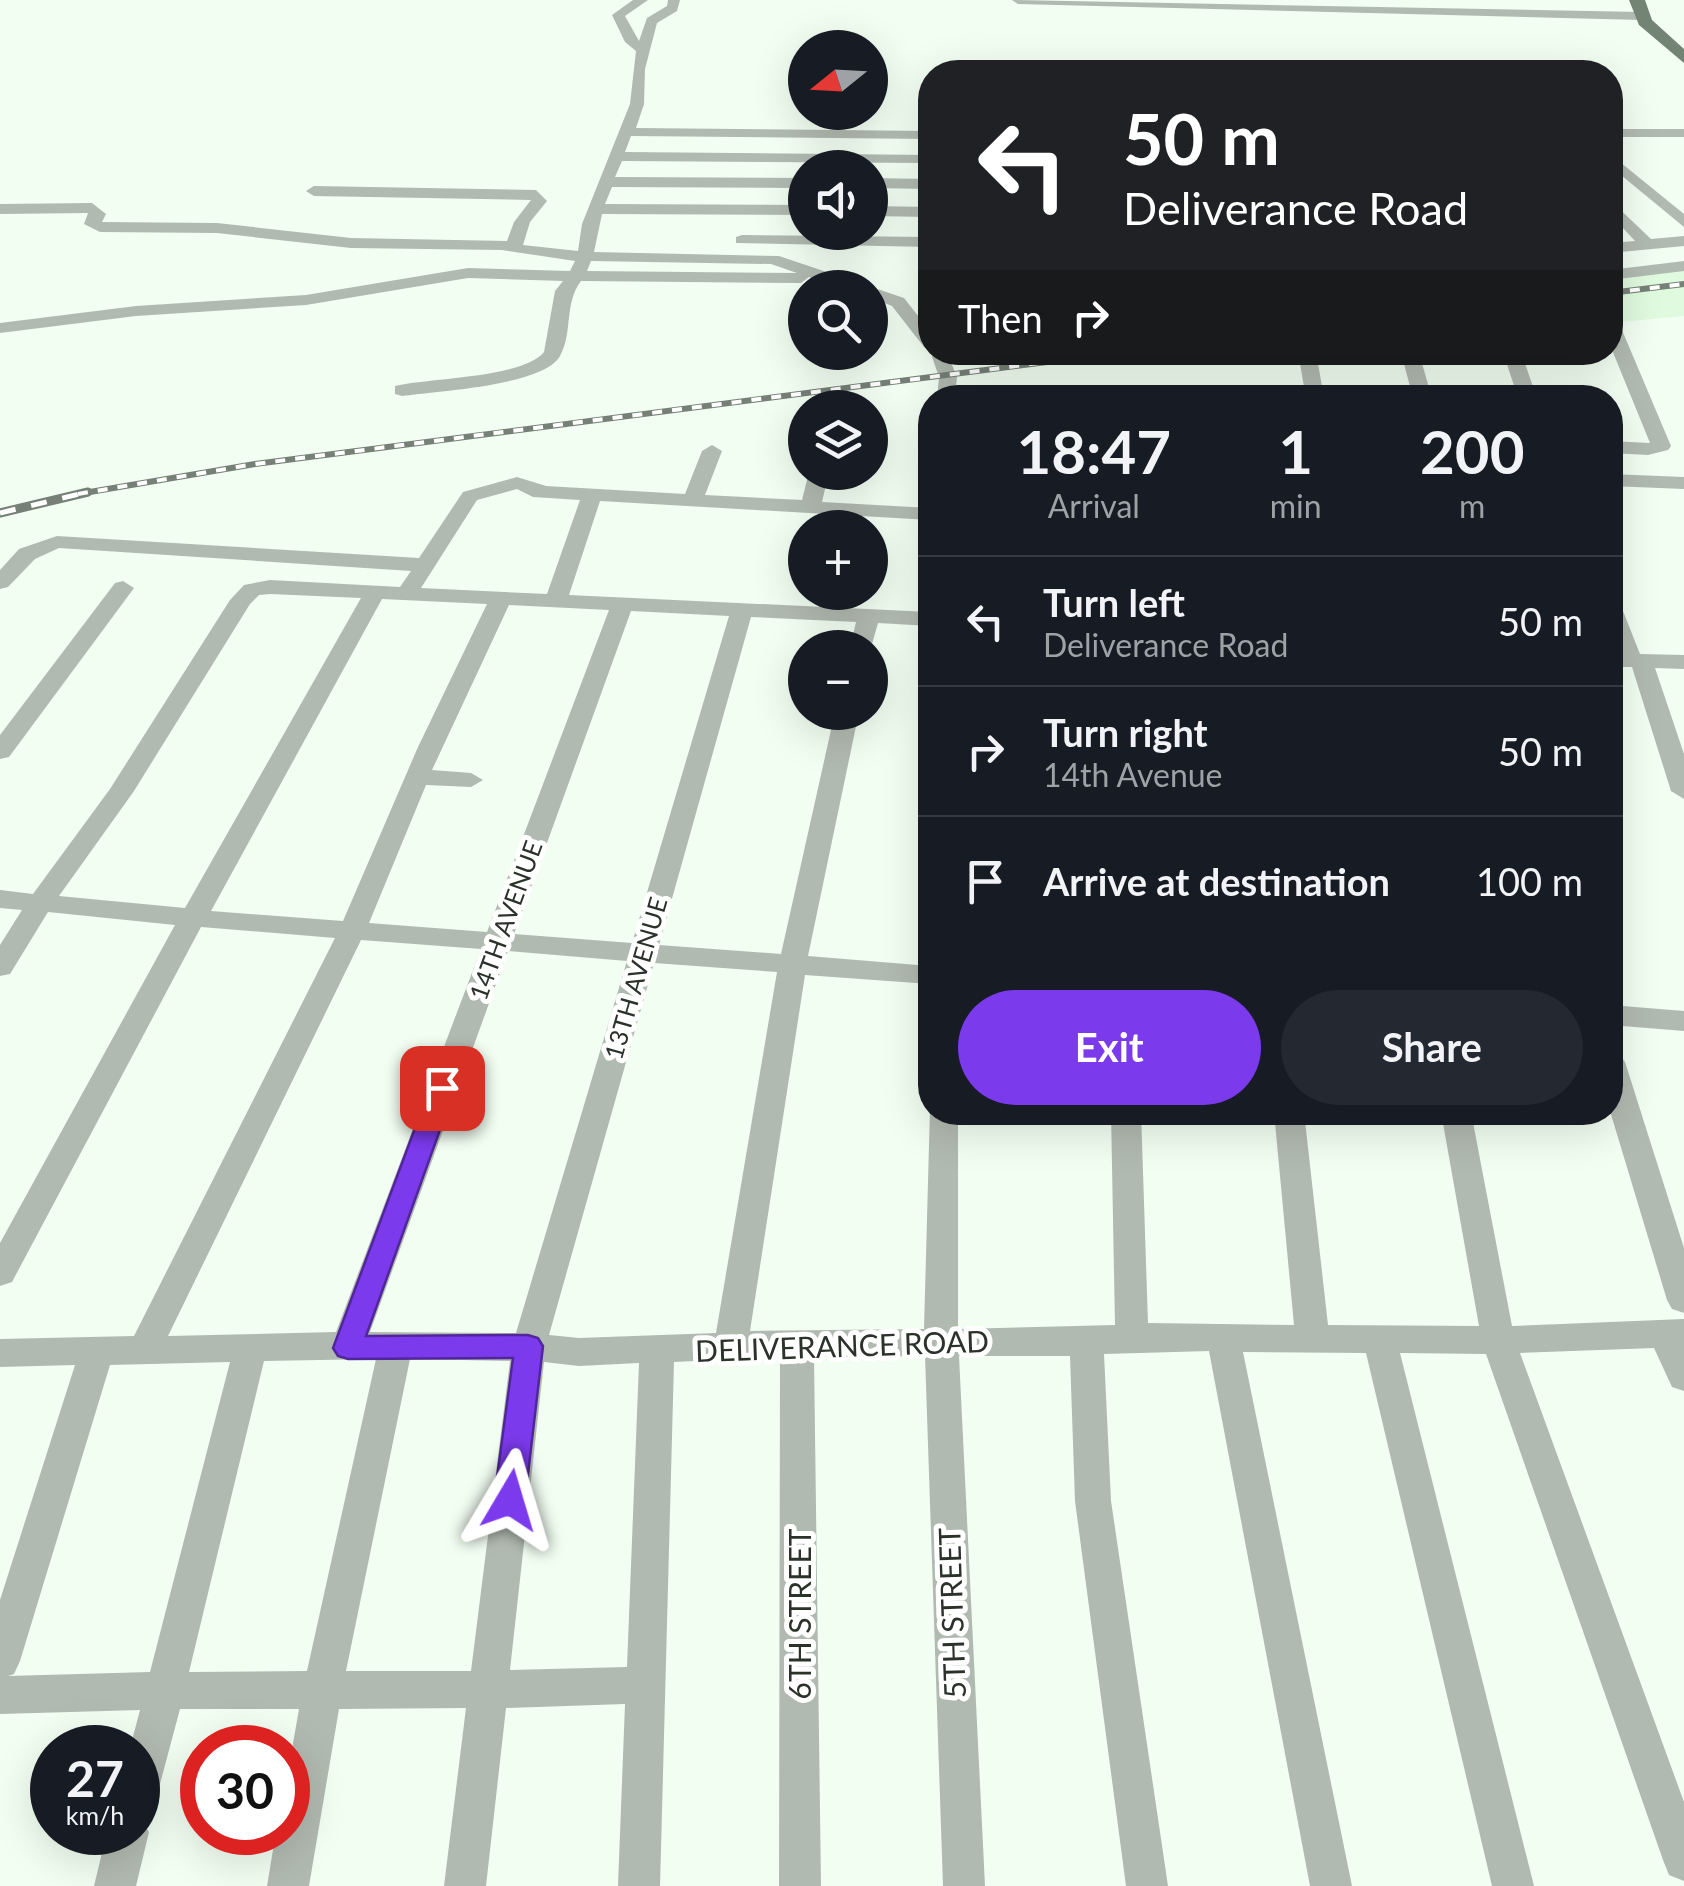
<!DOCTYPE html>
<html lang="en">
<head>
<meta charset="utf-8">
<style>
	:root { --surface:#171b24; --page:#242831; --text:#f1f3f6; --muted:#9ea1a6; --line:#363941; --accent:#7c3aed }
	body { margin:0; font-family:Lato,sans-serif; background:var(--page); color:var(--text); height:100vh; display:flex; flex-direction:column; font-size:38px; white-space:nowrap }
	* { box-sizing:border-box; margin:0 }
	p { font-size:32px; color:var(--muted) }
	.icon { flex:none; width:55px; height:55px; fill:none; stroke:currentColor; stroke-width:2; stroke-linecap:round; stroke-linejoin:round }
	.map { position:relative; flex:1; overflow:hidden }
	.panel { position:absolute; left:918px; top:385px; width:705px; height:740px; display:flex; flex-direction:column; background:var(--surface); border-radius:40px; box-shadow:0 10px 40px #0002 }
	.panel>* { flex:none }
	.banner { position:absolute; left:918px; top:60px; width:705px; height:305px; border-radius:40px; box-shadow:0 10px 40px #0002; background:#202124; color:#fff; overflow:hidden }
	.needle { width:65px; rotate:252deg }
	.tools { position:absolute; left:788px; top:30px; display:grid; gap:20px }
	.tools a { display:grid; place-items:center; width:100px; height:100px; border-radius:50%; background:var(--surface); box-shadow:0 10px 40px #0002; font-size:50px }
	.speed { position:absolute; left:30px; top:1725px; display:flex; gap:20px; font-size:50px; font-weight:700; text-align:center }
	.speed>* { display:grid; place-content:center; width:130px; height:130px; border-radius:50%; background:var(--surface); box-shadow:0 10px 40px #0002; line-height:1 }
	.speed small { font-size:25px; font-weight:400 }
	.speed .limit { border:15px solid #d22; background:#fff; color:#111 }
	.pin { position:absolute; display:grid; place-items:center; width:85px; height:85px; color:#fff; margin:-42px; border-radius:20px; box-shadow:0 5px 15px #0006 }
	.me { position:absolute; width:110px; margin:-55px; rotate:7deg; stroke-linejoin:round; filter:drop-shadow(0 0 8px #0008) }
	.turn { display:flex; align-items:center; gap:35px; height:210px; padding:0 40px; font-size:45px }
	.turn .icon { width:130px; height:130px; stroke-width:2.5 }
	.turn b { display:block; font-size:70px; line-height:85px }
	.then { display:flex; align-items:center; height:95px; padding:0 40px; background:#0003; gap:20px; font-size:38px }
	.eta { display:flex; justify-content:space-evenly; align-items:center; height:170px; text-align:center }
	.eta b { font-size:60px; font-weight:700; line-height:70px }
	.button { display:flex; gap:20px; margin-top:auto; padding:20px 40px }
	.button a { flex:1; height:115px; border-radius:60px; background:var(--accent); color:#fff; font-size:40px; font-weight:700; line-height:115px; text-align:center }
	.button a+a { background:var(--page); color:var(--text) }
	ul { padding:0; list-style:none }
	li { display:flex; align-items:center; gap:30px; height:130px; padding:0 40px; border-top:2px solid var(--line) }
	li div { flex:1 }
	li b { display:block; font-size:38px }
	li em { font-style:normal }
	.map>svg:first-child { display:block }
	.built { fill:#dffadf }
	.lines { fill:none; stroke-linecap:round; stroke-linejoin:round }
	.minor { fill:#b1bab1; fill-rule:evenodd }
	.major { fill:#748474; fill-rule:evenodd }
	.rail-far1-casing { stroke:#768076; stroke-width:6 }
	.rail-casing { stroke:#768076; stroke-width:9 }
	.rail-far1 { stroke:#fff; stroke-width:4; stroke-dasharray:10; stroke-linecap:butt }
	.rail { stroke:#fff; stroke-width:5; stroke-dasharray:16; stroke-linecap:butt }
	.route { fill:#7c3aed; stroke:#51269a; stroke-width:2.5 }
	.labels { text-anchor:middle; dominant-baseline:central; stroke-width:10; stroke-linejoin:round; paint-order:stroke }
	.street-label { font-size:25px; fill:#2a322a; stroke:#fff }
	.near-street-label { font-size:30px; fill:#2a322a; stroke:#fff }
</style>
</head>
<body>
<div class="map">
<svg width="1684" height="1886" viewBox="0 0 1684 1886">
	<rect width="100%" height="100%" fill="#f2fef2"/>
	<path class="built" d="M 1684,270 L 1684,316 L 1610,323 L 1610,279 Z"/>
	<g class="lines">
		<g class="minor">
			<path d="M 633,0 L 648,0 L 625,16 L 639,41 L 647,18 L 667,6 L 668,0 L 680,0 L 677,11 L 657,23 L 645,69 L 644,104 L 636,128 L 930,131 L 930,139 L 631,136 L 625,152 L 930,155 L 930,163 L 622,161 L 615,177 L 805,178 L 805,188 L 612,187 L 605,204 L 805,205 L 805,215 L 602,214 L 594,252 L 779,256 L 904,298 L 930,331 L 930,348 L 924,347 L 892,306 L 870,297 L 870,288 L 838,288 L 809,277 L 801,283 L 581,281 C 564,303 573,333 560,356 C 543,386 436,391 402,396 L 395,394 L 395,386 C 430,378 523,378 544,352 L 555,291 L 563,281 L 468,278 L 306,305 L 136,316 L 0,333 L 0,323 L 136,306 L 306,295 L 468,268 L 570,271 L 575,261 L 502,250 L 351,248 L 217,233 L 100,232 L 84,224 L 88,213 L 0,214 L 0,204 L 92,203 L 106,214 L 102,222 L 217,223 L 351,238 L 507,241 L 514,222 L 531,200 L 314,196 L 306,191 L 314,186 L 536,190 L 547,201 L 530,222 L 523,245 L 578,251 L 582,224 L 630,104 L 636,51 L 625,42 L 612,15 ZM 591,261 L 771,264 L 797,273 L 587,271 Z"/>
			<path d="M 1012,0 L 1641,12 L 1647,16 L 1641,20 L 1018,4 Z"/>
			<rect x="1610" y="129" width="74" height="8"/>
			<path d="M 1610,154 L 1684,214 L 1684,227 L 1610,166 Z"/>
			<path d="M 870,178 L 930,179 L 930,189 L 870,188 Z"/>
			<path d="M 1610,200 L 1651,239 L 1684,236 L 1684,246 L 1610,253 L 1610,243 L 1635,241 L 1610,214 Z"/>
			<path d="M 870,206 L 930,207 L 930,217 L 870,216 Z"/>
			<path d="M 742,235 L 930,237 L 930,247 L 736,243 L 736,237 Z"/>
			<path d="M 1684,261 L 1684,271 L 1610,280 L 1610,270 Z"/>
			<path d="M 1610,318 L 1619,323 L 1671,446 L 1668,450 L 1648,455 L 1610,453 L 1610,441 L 1650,443 L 1610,345 Z"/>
			<path d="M 930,351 L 980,352 L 950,360 L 957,377 L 955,398 L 937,398 L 939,377 Z"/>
			<path d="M 1298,352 L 1316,352 L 1324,398 L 1306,398 Z"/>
			<path d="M 1503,352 L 1521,352 L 1537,398 L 1518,398 Z"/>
			<path d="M 1412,355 L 1421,360 L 1432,398 L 1413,398 L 1403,360 Z"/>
			<path d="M 712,445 L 722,451 L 705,495 L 802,500 L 809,472 L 829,472 L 822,502 L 930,508 L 930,520 L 600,501 L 569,595 L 930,612 L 930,626 L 878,623 L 870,651 L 870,648 L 850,648 L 856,622 L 751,617 L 659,945 L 781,954 L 835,712 L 859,712 L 808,956 L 930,966 L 930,984 L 805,975 L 750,1331 L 924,1329 L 930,1108 L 930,1112 L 958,1112 L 958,1329 L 1115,1325 L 1111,1112 L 1141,1112 L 1148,1323 L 1294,1325 L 1274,1112 L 1304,1112 L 1328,1325 L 1479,1326 L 1441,1112 L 1471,1112 L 1512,1326 L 1684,1319 L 1684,1391 L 1672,1387 L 1654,1348 L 1520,1353 L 1684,1802 L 1684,1881 L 1669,1875 L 1663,1860 L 1486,1354 L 1400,1353 L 1534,1886 L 1492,1886 L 1366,1353 L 1243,1352 L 1352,1886 L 1310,1886 L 1209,1351 L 1104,1354 L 1111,1501 L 1168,1886 L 1126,1886 L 1075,1501 L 1070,1356 L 959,1356 L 985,1886 L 943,1886 L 925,1356 L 814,1357 L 821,1886 L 779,1886 L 780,1357 L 674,1362 L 660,1886 L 618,1886 L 625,1704 L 506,1708 L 486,1886 L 444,1886 L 466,1708 L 339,1709 L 309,1886 L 267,1886 L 276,1832 L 288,1832 L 288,1772 L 299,1709 L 180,1709 L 153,1810 L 139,1816 L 149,1832 L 136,1886 L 94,1886 L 107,1832 L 138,1832 L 138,1748 L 130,1748 L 140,1710 L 0,1714 L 0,1600 L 75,1365 L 0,1367 L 0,1339 L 134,1336 L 335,938 L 201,927 L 12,1282 L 0,1286 L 0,1243 L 175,925 L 48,912 L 10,974 L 0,976 L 0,945 L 22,910 L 0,908 L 0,890 L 33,894 L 110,789 L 230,600 L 244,585 L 270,580 L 400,587 L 411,571 L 59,548 L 35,559 L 8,587 L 0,589 L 0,570 L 19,549 L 57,536 L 419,558 L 463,492 L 517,477 L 546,486 L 685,494 L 702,451 ZM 517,489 L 533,497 L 580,500 L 547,594 L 421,588 L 477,500 ZM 270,594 L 361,598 L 185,908 L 59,896 L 134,791 L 250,604 L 259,595 ZM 382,599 L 487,604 L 418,747 L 343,921 L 211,911 ZM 509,605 L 609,610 L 487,932 L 369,923 L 426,785 L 471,787 L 483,780 L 471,773 L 432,770 ZM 631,611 L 729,616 L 632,943 L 514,934 ZM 361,940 L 481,949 L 336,1332 L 168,1336 ZM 508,951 L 627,961 L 516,1333 L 370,1332 ZM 654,963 L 777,972 L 716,1333 L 579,1338 L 549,1335 ZM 376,1359 L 307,1671 L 189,1672 L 264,1361 ZM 410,1359 L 510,1361 L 471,1671 L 346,1671 ZM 230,1362 L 150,1672 L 8,1676 L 14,1674 L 20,1661 L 110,1365 ZM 544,1362 L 579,1366 L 639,1363 L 627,1667 L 510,1670 Z"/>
			<path d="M 1610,474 L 1684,477 L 1684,489 L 1610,486 Z"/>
			<path d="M 123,581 L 134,588 L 9,757 L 0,759 L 0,735 L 115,583 Z"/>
			<path d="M 1610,599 L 1621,606 L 1640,654 L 1684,655 L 1684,669 L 1655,668 L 1684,754 L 1684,799 L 1671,791 L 1632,667 L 1610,667 L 1610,653 L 1617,653 L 1610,635 Z"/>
			<path d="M 1610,1005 L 1684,1011 L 1684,1031 L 1610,1025 Z"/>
			<path d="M 1610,1052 L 1620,1055 L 1625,1062 L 1684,1248 L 1684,1313 L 1672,1309 L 1667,1300 L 1610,1111 Z"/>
		</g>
		<path class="major" d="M 1629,0 L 1645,0 L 1652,20 L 1684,49 L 1684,63 L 1639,25 Z"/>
		<defs>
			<g id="rail-far1">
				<path d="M 1610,293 L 1684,284"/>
				<path d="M 78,494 L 255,464 L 1125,352"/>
			</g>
			<path id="rail" d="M 0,513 L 88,492"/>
		</defs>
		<use href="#rail-far1" class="rail-far1-casing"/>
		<use href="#rail" class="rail-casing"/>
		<use href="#rail-far1" class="rail-far1"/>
		<use href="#rail" class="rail"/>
	</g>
	<path class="route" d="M 442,1079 L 455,1088 L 366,1336 L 528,1335 L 538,1338 L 543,1346 L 525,1500 L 520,1510 L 510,1513 L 499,1510 L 494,1500 L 513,1358 L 348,1359 L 338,1356 L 333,1348 L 430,1088 Z"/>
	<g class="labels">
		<g class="street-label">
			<text transform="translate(505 920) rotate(-70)">14TH AVENUE</text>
			<text transform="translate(635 978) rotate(-74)">13TH AVENUE</text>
		</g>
		<g class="near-street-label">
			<text transform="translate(842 1345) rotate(-2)">DELIVERANCE ROAD</text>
			<text transform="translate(951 1613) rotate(-92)">5TH STREET</text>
			<text transform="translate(799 1614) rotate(-90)">6TH STREET</text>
		</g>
	</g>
</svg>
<div class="tools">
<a><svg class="needle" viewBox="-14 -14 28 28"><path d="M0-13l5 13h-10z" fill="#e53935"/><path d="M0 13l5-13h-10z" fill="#9ea1a6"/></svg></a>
<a><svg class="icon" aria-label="sound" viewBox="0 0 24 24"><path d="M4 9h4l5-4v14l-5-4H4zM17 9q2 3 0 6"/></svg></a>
<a><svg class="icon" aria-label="search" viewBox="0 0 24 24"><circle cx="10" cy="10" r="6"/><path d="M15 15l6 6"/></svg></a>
<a><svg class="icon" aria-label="layers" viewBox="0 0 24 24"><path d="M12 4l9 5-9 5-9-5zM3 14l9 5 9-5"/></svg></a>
<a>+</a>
<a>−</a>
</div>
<div class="speed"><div>27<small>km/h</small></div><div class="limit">30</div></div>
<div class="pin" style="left:442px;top:1088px;background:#d93025"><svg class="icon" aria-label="arrive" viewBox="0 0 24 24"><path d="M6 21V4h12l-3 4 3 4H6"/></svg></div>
<svg class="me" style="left:510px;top:1500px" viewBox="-20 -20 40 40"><path d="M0-17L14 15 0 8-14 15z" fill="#7c3aed" stroke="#fff" stroke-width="4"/></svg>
<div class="banner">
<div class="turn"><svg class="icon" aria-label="left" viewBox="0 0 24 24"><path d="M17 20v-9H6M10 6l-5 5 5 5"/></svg><div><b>50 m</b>Deliverance Road</div></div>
<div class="then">Then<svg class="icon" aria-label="right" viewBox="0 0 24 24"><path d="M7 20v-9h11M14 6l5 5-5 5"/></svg></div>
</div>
<section class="panel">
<div class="eta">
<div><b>18:47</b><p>Arrival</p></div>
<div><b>1</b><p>min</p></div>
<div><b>200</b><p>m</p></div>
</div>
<ul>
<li><svg class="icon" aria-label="left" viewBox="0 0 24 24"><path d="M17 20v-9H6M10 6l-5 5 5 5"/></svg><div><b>Turn left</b><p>Deliverance Road</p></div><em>50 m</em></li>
<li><svg class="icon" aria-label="right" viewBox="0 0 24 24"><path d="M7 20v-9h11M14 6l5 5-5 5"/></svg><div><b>Turn right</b><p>14th Avenue</p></div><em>50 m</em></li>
<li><svg class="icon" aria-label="arrive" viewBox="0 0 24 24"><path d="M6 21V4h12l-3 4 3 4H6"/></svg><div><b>Arrive at destination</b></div><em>100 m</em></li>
</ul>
<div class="button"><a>Exit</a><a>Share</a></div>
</section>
</div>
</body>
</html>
